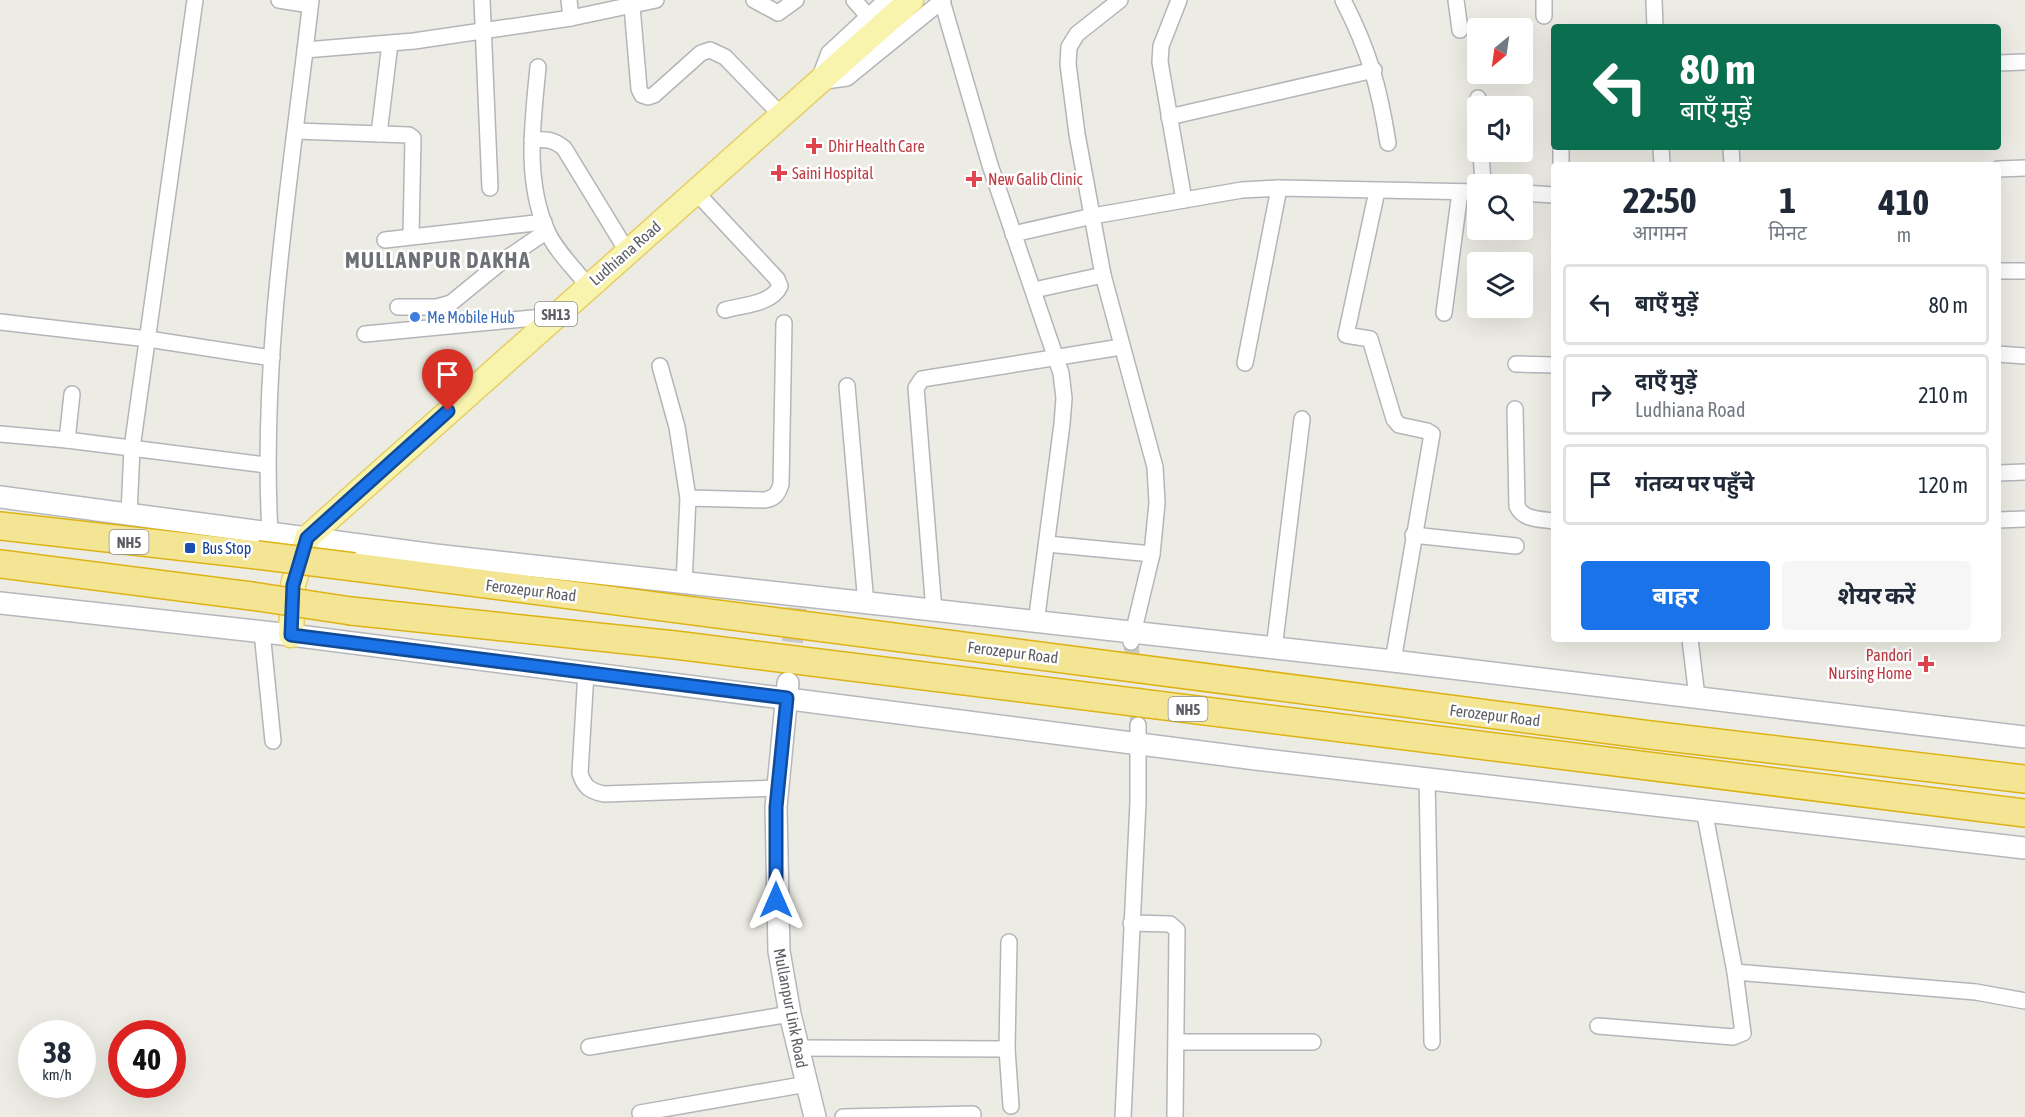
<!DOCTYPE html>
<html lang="hi">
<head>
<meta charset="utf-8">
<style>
	:root { --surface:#fff; --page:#f6f6f7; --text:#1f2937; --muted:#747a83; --line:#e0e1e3; --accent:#1a73e8 }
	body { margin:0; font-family:"Asap Condensed","Noto Sans Devanagari",sans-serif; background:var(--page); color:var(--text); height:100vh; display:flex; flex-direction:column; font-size:22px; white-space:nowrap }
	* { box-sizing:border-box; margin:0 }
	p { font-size:20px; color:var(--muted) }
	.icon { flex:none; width:33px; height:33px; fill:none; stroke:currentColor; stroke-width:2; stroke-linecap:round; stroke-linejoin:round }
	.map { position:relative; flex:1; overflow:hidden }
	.panel { position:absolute; left:1551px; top:162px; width:450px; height:480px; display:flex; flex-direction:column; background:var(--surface); border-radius:6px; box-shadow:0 6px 24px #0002 }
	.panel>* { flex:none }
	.banner { position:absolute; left:1551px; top:24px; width:450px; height:126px; border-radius:6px; box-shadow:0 6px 24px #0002; background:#0b6e4f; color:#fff; overflow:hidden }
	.needle { width:39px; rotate:209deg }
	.buttons { position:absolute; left:1467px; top:18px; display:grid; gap:12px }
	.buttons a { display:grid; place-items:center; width:66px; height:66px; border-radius:6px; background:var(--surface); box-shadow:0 6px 24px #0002; font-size:30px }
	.speed { position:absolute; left:18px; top:1020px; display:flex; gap:12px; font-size:30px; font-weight:700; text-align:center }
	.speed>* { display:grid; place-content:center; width:78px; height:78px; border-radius:50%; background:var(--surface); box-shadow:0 6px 24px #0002; line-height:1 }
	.speed small { font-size:15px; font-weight:400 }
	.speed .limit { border:9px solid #d22; background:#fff; color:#111 }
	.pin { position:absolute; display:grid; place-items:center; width:51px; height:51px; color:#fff; margin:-62px -26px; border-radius:50% 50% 50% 0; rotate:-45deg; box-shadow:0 0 6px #0007 }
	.pin .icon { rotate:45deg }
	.me { position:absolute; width:66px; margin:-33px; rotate:0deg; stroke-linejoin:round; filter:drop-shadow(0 0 4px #0008) }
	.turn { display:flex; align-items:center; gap:21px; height:126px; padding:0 30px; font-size:27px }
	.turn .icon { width:78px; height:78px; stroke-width:2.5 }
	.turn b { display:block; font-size:42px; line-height:51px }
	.eta { display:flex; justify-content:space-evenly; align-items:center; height:102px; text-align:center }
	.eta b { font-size:36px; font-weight:700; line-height:42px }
	.action { display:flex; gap:12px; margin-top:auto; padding:12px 30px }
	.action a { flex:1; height:69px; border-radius:6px; background:var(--accent); color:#fff; font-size:24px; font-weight:700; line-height:69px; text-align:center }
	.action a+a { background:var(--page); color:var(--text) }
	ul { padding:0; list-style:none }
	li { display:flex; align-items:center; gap:18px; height:81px; margin:0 12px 9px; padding:0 18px; border:3px solid var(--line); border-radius:6px }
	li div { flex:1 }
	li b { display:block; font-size:22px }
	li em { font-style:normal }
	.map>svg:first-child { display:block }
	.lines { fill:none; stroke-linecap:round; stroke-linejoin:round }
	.street-tunnel { stroke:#c9c8c4; stroke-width:15; stroke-dasharray:15 8; stroke-linecap:butt }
	.secondary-tunnel { stroke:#c9c8c4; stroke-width:21; stroke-dasharray:21 10; stroke-linecap:butt }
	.street-casing { stroke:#b4b5ba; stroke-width:18 }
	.secondary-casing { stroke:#b5b7bd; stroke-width:24 }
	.primary-casing { stroke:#e5ce65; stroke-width:27 }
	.highway-casing { stroke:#ddb314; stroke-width:30 }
	.street { stroke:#fff; stroke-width:15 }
	.secondary { stroke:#fff; stroke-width:21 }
	.primary { stroke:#f8f4ae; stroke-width:24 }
	.highway { stroke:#f4e594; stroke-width:27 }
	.highway-bridge-casing { stroke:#ddb314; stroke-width:30; stroke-linecap:butt }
	.highway-bridge { stroke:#f4e594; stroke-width:27 }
	.route-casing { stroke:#114b97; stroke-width:15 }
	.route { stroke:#1a73e8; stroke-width:10 }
	.health-dot { fill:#e0444e; stroke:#fff; stroke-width:2 }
	.shop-dot { fill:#3f7fe0; stroke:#fff; stroke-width:2 }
	.transit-dot { fill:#1a4fb4; stroke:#fff; stroke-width:2 }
	.labels { text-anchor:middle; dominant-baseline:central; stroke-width:5; stroke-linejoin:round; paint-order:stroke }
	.shield { fill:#fff; stroke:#8d8e92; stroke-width:1.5 }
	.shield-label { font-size:15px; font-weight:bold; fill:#5c5e63 }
	.health-label { font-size:16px; fill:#be3a42; stroke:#fff; text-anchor:start }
	.street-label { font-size:16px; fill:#5c5e63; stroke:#fff }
	.shop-label { font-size:16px; fill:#366cbe; stroke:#fff; text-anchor:start }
	.transit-label { font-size:16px; fill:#164399; stroke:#fff; text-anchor:start }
	.district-label { font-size:22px; font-weight:bold; letter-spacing:1.5px; fill:#6d7075; stroke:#fff }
</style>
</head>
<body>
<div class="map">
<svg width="2025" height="1117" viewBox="0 0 2025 1117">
	<rect width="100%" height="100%" fill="#edece4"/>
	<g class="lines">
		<path class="street-tunnel" d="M 1131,642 L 1138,725"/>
		<path class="secondary-tunnel" d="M 789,673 L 796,608"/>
		<defs>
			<g id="street">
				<path d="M 279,0 L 310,5"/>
				<path d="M 482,0 L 490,188"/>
				<path d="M 569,0 L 571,18"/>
				<path d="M 754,0 L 778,13 L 796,0"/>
				<path d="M 854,0 L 868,16"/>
				<path d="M 886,0 L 829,53 L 818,82 L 847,78 L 943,0"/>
				<path d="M 1120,0 L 1077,34 L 1069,47 L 1068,64 L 1077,134 L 1103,275 L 1155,467 L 1157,503 L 1152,554 L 1131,642"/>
				<path d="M 1179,0 L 1161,46 L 1160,62 L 1184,200 L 1242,190 L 1279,188 L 1478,192"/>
				<path d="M 1343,0 C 1369,51 1379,86 1388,143"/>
				<path d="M 1456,0 L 1460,30"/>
				<path d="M 1544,0 L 1544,16"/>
				<path d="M 1654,0 L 1655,27"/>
				<path d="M 942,1 L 990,165 L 1061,373 L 1064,398 L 1062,424 L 1036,623"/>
				<path d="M 632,6 L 639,89 L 642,95 L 648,97 L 654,95 L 701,53 L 710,50 L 725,57 L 781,115"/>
				<path d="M 305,50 L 414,41 L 571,18 L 656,0"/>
				<path d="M 1998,63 L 2025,62"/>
				<path d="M 538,67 C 533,121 524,179 547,231 C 556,251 574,268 588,286"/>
				<path d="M 1478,98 L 1479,106"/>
				<path d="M 1169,117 L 1374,70"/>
				<path d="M 296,131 L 409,135 L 413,138 L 411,236"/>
				<path d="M 379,134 L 390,43"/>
				<path d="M 532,140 C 545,139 553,139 564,148 L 627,251"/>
				<path d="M 1661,147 L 1662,165"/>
				<path d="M 1731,147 L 1732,165"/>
				<path d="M 1481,152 L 1483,184"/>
				<path d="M 1561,165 L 1561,147"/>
				<path d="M 1998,169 L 2025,168"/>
				<path d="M 695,191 L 777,279 L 780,286 C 772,304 743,305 725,310"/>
				<path d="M 1377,191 L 1346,335 L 1370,339 L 1394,419 L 1399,425 L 1427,431 L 1432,434 L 1393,661"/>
				<path d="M 1522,193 L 1554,195"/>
				<path d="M 1013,234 L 1093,216 L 1184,200"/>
				<path d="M 385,240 L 544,222"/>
				<path d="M 1998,271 L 2025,271"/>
				<path d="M 1034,290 L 1103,275"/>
				<path d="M 398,307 L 437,307 L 451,303 L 500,263 L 547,231"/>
				<path d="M 1444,313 L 1460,192"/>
				<path d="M 0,322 L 148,339 L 272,358"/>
				<path d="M 365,334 L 554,316"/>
				<path d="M 1998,354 L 2025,356"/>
				<path d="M 1245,363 L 1279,188"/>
				<path d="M 1516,364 L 1554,365"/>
				<path d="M 660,366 L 677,427 L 688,498 L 684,584"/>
				<path d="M 847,386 L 866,604"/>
				<path d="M 72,394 L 67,440 L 266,465"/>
				<path d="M 1515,409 L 1517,506 C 1523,520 1540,519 1554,521"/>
				<path d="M 0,434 L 67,440"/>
				<path d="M 1998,473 L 2025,472"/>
				<path d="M 688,498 L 765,500 C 775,498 778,494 781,484 L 784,323"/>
				<path d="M 129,514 L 132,448 L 195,0"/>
				<path d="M 1998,520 L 2025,519"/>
				<path d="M 270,533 C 260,355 291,176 311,0"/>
				<path d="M 1413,535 L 1516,546"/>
				<path d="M 1047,544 L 1152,554"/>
				<path d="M 934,611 L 916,388 L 922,379 L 1121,347"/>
				<path d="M 262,632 L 273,741"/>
				<path d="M 1690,639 L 1697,697"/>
				<path d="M 1274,649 L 1302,419"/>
				<path d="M 586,672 L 580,773 C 584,787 590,791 604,794 L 777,788"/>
				<path d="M 1427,777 L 1432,1042"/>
				<path d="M 1131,923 L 1170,924 L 1177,930 L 1175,1117"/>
				<path d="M 1735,972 L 1976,992 L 2025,1001"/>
				<path d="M 1598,1026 L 1733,1037 L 1743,1033 L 1735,972 L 1704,810"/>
				<path d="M 1176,1042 L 1313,1042"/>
				<path d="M 589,1047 L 790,1014"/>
				<path d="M 798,1048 L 1007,1049 L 1011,1106"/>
				<path d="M 1007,1049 L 1009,942"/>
				<path d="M 640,1113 L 807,1084"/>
				<path d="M 843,1117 L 973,1114"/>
				<path d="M 1123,1117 L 1138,802 L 1138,725"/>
			</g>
			<g id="secondary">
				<path d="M 0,497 L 435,555 L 1393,661 L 2025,737"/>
				<path d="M 0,603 L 291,635 L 1256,759 L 2025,848"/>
				<path d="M 788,683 L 776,807 L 779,951 L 790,1014 L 815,1117"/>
			</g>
			<path id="primary" d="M 291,635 L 293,585 L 307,538 L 911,0"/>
			<g id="highway">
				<path d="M 0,526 L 257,555"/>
				<path d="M 0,564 L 251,596"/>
				<path d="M 354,567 L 1650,735 L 2025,779"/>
				<path d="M 351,611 L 675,645 L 2025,813"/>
			</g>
		</defs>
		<use href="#street" class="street-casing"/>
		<use href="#secondary" class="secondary-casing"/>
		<use href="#primary" class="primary-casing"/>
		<use href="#highway" class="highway-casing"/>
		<use href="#street" class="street"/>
		<use href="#secondary" class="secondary"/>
		<use href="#primary" class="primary"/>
		<use href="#highway" class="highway"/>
		<defs>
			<g id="highway-bridge">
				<path d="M 257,555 L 354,567"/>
				<path d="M 251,596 L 351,611"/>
			</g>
		</defs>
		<use href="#highway-bridge" class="highway-bridge-casing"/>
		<use href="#highway-bridge" class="highway-bridge"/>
	</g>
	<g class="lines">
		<defs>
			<path id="route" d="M 448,411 L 307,538 L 293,585 L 291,635 L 787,698 L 776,807 L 776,900"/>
		</defs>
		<use href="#route" class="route-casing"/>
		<use href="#route" class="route"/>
	</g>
	<g class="health-dot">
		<path d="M811 137h6v6h6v6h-6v6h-6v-6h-6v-6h6z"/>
		<path d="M776 164h6v6h6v6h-6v6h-6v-6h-6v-6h6z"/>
		<path d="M971 170h6v6h6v6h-6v6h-6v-6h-6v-6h6z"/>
		<path d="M1923 655h6v6h6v6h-6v6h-6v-6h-6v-6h6z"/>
	</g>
	<circle class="shop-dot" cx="415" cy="317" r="6"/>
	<rect class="transit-dot" x="184" y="542" width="12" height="12" rx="3"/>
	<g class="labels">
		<g class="shield">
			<rect x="535" y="302" width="42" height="24" rx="4.5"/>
			<rect x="109.5" y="530" width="39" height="24" rx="4.5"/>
			<rect x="1168.5" y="697" width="39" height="24" rx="4.5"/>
		</g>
		<g class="shield-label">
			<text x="556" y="314">SH13</text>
			<text x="129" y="542">NH5</text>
			<text x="1188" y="709">NH5</text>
		</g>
		<g class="health-label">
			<text x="828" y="146">Dhir Health Care</text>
			<text x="792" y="173">Saini Hospital</text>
			<text x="988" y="179">New Galib Clinic</text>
			<text x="1912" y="655" text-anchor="end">Pandori<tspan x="1912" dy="18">Nursing Home</tspan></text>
		</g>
		<g class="street-label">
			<text transform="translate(625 253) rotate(-41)">Ludhiana Road</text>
			<text transform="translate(531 590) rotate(7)">Ferozepur Road</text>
			<text transform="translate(1013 652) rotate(7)">Ferozepur Road</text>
			<text transform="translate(1495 715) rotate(7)">Ferozepur Road</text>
			<text transform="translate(791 1008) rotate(79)">Mullanpur Link Road</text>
		</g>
		<g class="shop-label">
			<text x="427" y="317">Me Mobile Hub</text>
		</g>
		<g class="transit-label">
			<text x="202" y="548">Bus Stop</text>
		</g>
		<g class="district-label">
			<text x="438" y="260">MULLANPUR DAKHA</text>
		</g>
	</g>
</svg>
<div class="buttons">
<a><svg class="needle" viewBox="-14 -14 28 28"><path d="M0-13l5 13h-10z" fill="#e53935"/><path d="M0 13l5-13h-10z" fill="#747a83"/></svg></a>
<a><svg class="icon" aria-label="sound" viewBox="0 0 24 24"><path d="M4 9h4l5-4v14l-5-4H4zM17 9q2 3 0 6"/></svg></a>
<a><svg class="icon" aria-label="search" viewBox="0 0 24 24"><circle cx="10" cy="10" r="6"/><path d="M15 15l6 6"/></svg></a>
<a><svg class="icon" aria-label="layers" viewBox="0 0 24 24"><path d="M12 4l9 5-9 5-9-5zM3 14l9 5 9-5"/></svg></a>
</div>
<div class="speed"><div>38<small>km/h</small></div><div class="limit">40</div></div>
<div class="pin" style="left:448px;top:411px;background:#d93025"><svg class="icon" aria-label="arrive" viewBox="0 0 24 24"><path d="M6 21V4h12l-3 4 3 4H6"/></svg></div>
<svg class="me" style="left:776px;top:900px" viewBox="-20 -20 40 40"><path d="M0-17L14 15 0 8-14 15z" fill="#1a73e8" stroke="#fff" stroke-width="4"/></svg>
<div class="banner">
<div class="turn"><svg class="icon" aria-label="left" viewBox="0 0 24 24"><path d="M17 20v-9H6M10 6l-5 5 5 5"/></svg><div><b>80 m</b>बाएँ मुड़ें</div></div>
</div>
<section class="panel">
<div class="eta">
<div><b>22:50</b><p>आगमन</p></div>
<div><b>1</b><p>मिनट</p></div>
<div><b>410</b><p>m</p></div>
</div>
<ul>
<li><svg class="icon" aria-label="left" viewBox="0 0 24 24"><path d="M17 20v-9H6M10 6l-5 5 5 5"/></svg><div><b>बाएँ मुड़ें</b></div><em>80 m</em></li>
<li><svg class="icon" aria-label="right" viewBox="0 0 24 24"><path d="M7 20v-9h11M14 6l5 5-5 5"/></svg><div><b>दाएँ मुड़ें</b><p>Ludhiana Road</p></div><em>210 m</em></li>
<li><svg class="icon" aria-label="arrive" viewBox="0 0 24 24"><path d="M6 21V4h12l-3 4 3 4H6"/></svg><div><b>गंतव्य पर पहुँचे</b></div><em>120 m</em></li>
</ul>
<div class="action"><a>बाहर</a><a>शेयर करें</a></div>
</section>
</div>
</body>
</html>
